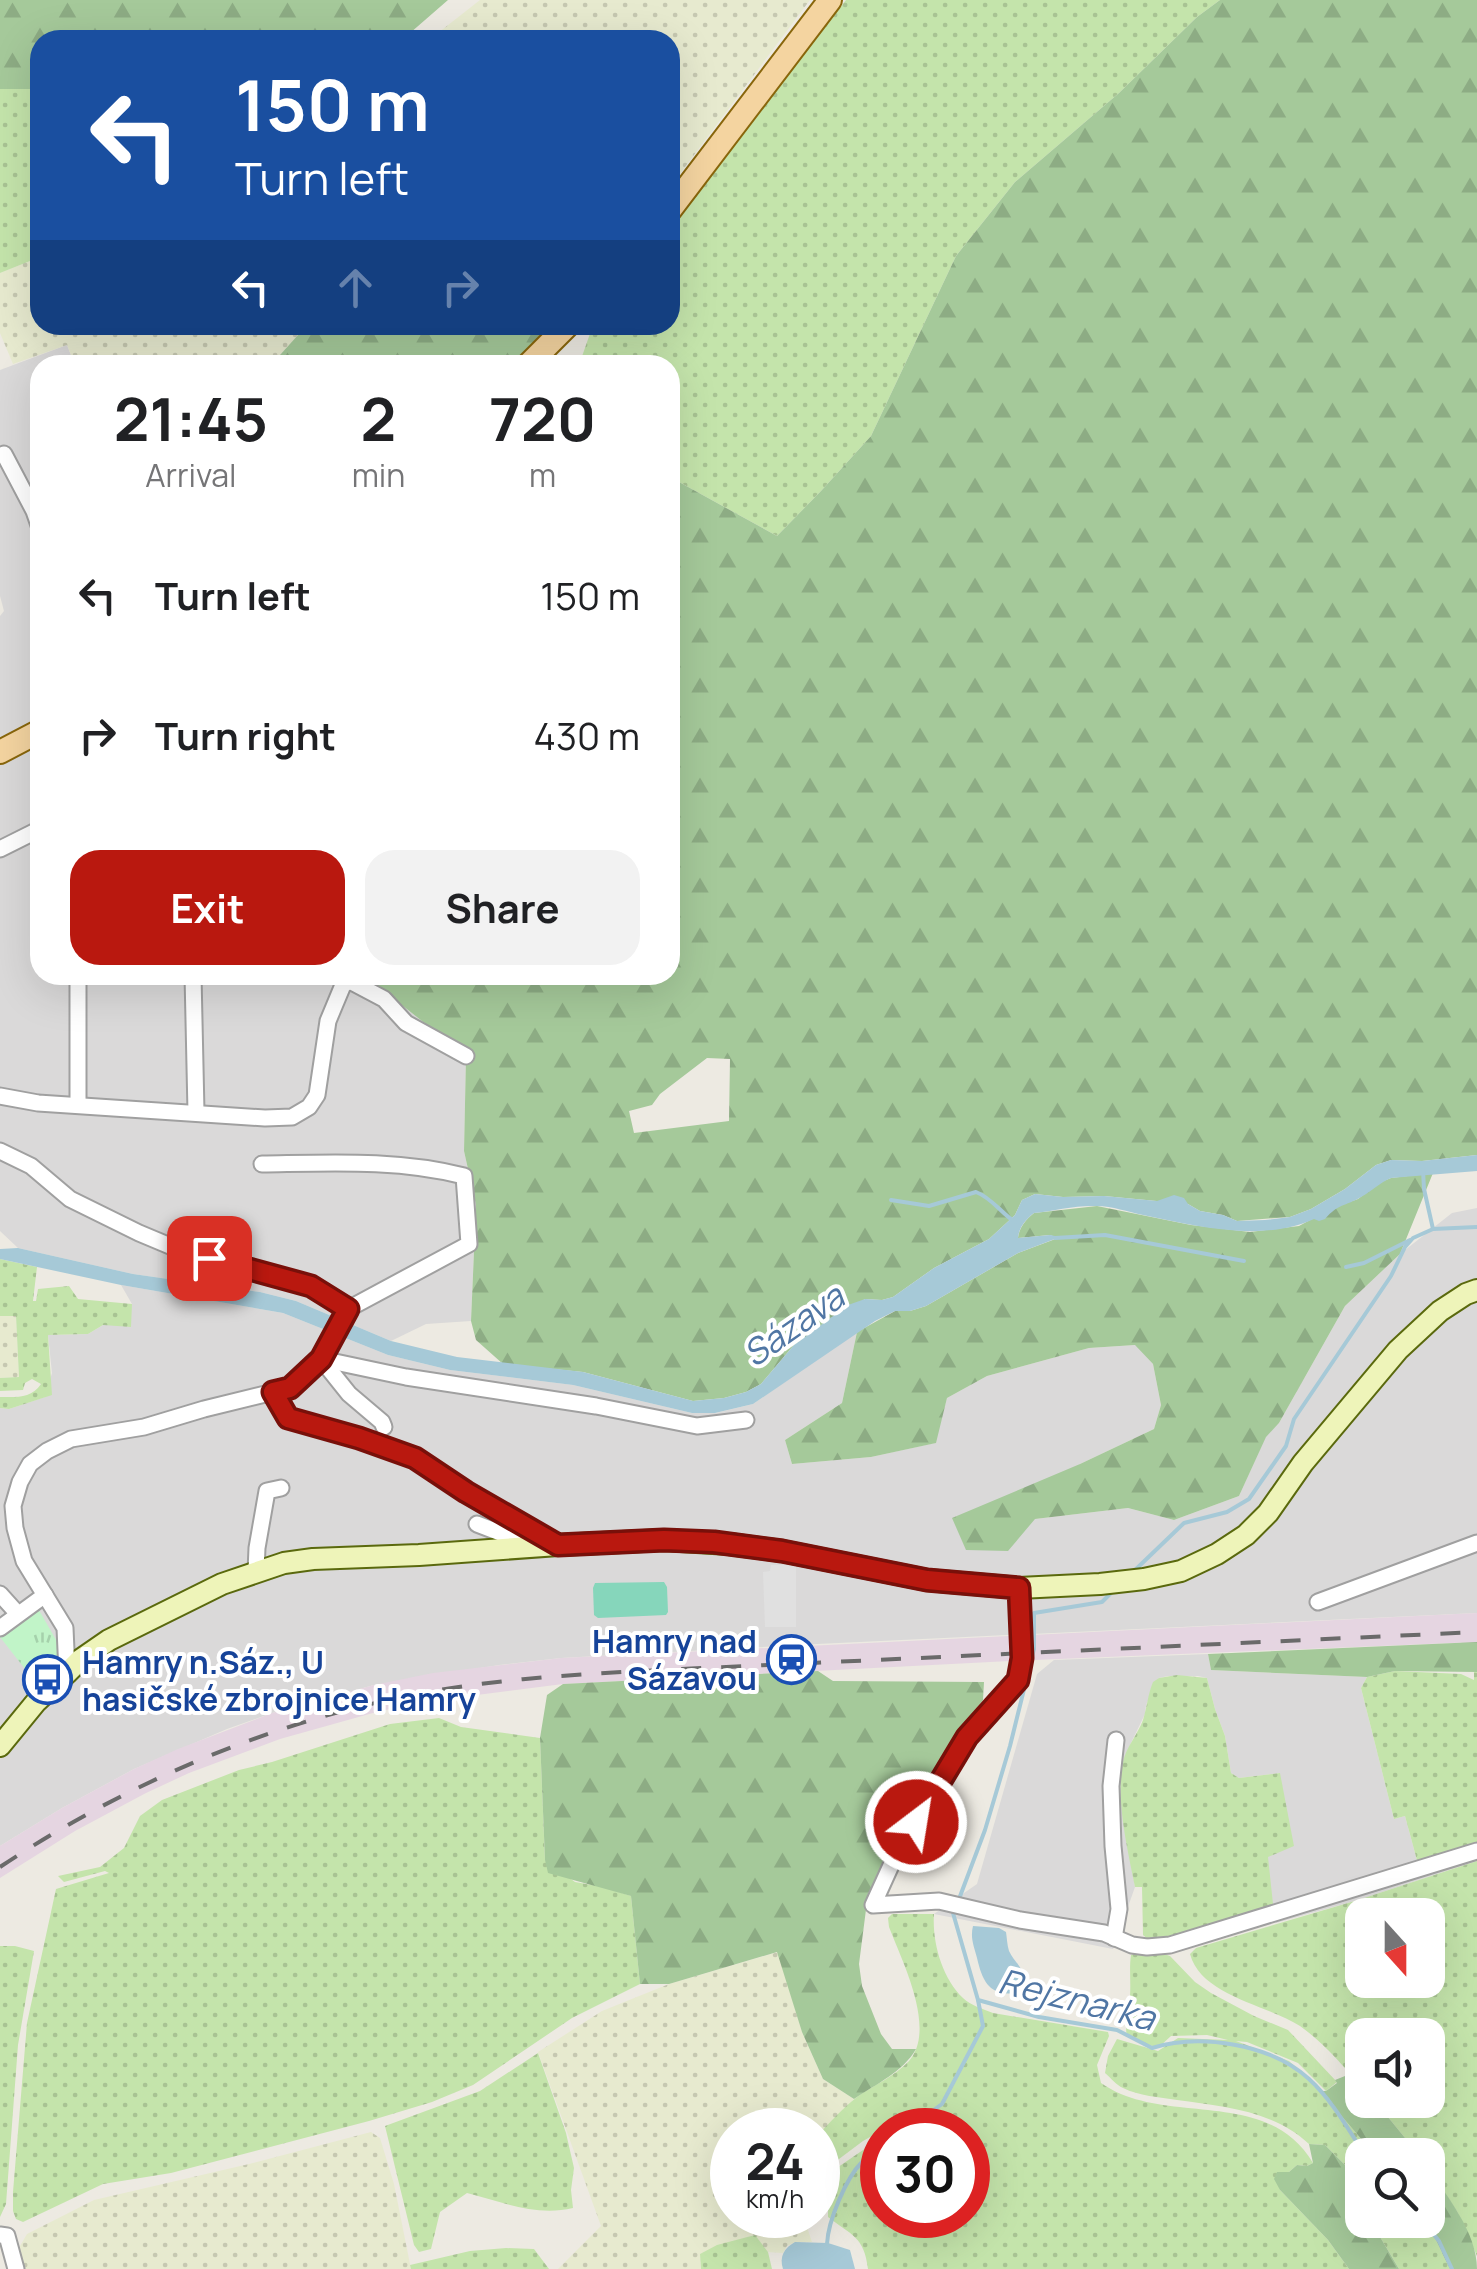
<!DOCTYPE html>
<html lang="en">
<head>
<meta charset="utf-8">
<style>
	:root { --surface:#fff; --page:#f2f2f2; --text:#202124; --muted:#757577; --accent:#b9180f }
	body { margin:0; font-family:Manrope,sans-serif; background:var(--page); color:var(--text); height:100vh; display:flex; flex-direction:column; font-size:38px; white-space:nowrap }
	* { box-sizing:border-box; margin:0 }
	p { font-size:32px; color:var(--muted) }
	.icon { flex:none; width:55px; height:55px; fill:none; stroke:currentColor; stroke-width:2; stroke-linecap:round; stroke-linejoin:round }
	.map { position:relative; flex:1; overflow:hidden }
	.sheet { position:absolute; left:30px; top:355px; width:650px; height:630px; display:flex; flex-direction:column; background:var(--surface); border-radius:30px; box-shadow:0 10px 40px #0002 }
	.sheet>* { flex:none }
	.top-card { position:absolute; left:30px; top:30px; width:650px; height:305px; border-radius:30px; box-shadow:0 10px 40px #0002; background:#1a4fa0; color:#fff; overflow:hidden }
	.needle { width:65px; rotate:159deg }
	.buttons { position:absolute; left:1345px; top:1898px; display:grid; gap:20px }
	.buttons a { display:grid; place-items:center; width:100px; height:100px; border-radius:20px; background:var(--surface); box-shadow:0 10px 40px #0002; font-size:50px }
	.speed { position:absolute; left:710px; top:2108px; display:flex; gap:20px; font-size:50px; font-weight:700; text-align:center }
	.speed>* { display:grid; place-content:center; width:130px; height:130px; border-radius:50%; background:var(--surface); box-shadow:0 10px 40px #0002; line-height:1 }
	.speed small { font-size:25px; font-weight:400 }
	.speed .limit { border:15px solid #d22; background:#fff; color:#111 }
	.pin { position:absolute; display:grid; place-items:center; width:85px; height:85px; color:#fff; margin:-42px; border-radius:20px; box-shadow:0 5px 15px #0006 }
	.me { position:absolute; width:110px; margin:-55px; rotate:31deg; stroke-linejoin:round; filter:drop-shadow(0 0 8px #0008) }
	.turn { display:flex; align-items:center; gap:35px; height:210px; padding:0 40px; font-size:45px }
	.turn .icon { width:130px; height:130px; stroke-width:2.5 }
	.turn b { display:block; font-size:70px; line-height:85px }
	.lanes { display:flex; align-items:center; height:95px; padding:0 40px; background:#0003; justify-content:center; gap:50px; direction:ltr }
	.lanes .off { opacity:.35 }
	.eta { display:flex; justify-content:space-evenly; align-items:center; height:170px; text-align:center }
	.eta b { font-size:60px; font-weight:700; line-height:70px }
	.action { display:flex; gap:20px; margin-top:auto; padding:20px 40px }
	.action a { flex:1; height:115px; border-radius:30px; background:var(--accent); color:#fff; font-size:40px; font-weight:700; line-height:115px; text-align:center }
	.action a+a { background:var(--page); color:var(--text) }
	ul { padding:0; list-style:none }
	li { display:flex; align-items:center; gap:30px; height:140px; padding:0 40px }
	li div { flex:1 }
	li b { display:block; font-size:38px }
	li em { font-style:normal }
	.map>svg:first-child { display:block }
	.residential { fill:#dad9d9 }
	.railway { fill:#e5d5e1 }
	.farmland { fill:url(#farmland-dots) }
	.grass { fill:url(#grass-dots); fill-rule:evenodd }
	.forest { fill:url(#forest-firs); fill-rule:evenodd }
	.park { fill:url(#park-tufts) }
	.pitch { fill:#86d6bb }
	.parking { fill:#e0e0e0 }
	.water { fill:#a6c9d7 }
	.lines { fill:none; stroke-linecap:round; stroke-linejoin:round }
	.stream { stroke:#a6c9d7; stroke-width:4 }
	.street-casing { stroke:#a0a0a0; stroke-width:19 }
	.secondary-casing { stroke:#5a690d; stroke-width:24 }
	.primary-casing { stroke:#89660b; stroke-width:26 }
	.street { stroke:#fff; stroke-width:15 }
	.secondary { stroke:#eef4b9; stroke-width:20 }
	.primary { stroke:#f4d4a0; stroke-width:22 }
	.rail { stroke:#6a6a6a; stroke-width:4; stroke-dasharray:20 20; stroke-linecap:butt }
	.route-casing { stroke:#78100a; stroke-width:25 }
	.route { stroke:#b9180f; stroke-width:18 }
	.labels { text-anchor:middle; dominant-baseline:central; stroke-width:8; stroke-linejoin:round; paint-order:stroke }
	.transit-label { font-size:32px; font-weight:bold; fill:#164399; stroke:#fff; text-anchor:end }
	.water-label { font-size:35px; font-style:italic; fill:#5076a4; stroke:#fff }
</style>
</head>
<body>
<div class="map">
<svg width="1477" height="2269" viewBox="0 0 1477 2269">
	<defs>
		<pattern id="farmland-dots" width="8" height="8" patternUnits="userSpaceOnUse" patternTransform="scale(2.5)"><rect width="8" height="8" fill="#e7eacf"/><path d="M2 2h.1M6 6h.1" fill="none" stroke="#c6c8b1" stroke-width="1.8" stroke-linecap="round"/></pattern>
		<pattern id="grass-dots" width="8" height="8" patternUnits="userSpaceOnUse" patternTransform="scale(2.5)"><rect width="8" height="8" fill="#c4e4ab"/><path d="M2 2h.1M6 6h.1" fill="none" stroke="#a8c393" stroke-width="1.8" stroke-linecap="round"/></pattern>
		<pattern id="forest-firs" width="22" height="20" patternUnits="userSpaceOnUse" patternTransform="scale(2.5)"><rect width="22" height="20" fill="#a5c99a"/><path d="M5 1l3.5 6h-7zM16 11l3.5 6h-7z" fill="#8dac84"/></pattern>
		<pattern id="park-tufts" width="24" height="20" patternUnits="userSpaceOnUse" patternTransform="scale(2.5)"><rect width="24" height="20" fill="#c1f4c8"/><path d="M3 7l-1-3M5 7V3M7 7l1-3M15 17l-1-3M17 17v-4M19 17l1-3" fill="none" stroke="#a5d1ab"/></pattern>
	</defs>
	<rect width="100%" height="100%" fill="#edeae2"/>
	<g class="residential">
		<path d="M 67,345 L 75,365 L 40,365 L 40,975 L 364,975 L 466,1056 L 464,1151 L 476,1205 L 471,1321 L 426,1324 L 391,1341 L 296,1301 L 260,1292 L 133,1274 L 18,1248 L 0,1231 L 0,616 L 4,611 L 0,596 L 0,370 Z"/>
		<path d="M 1477,1208 L 1477,1613 L 817,1644 L 561,1658 L 499,1665 L 374,1685 L 272,1713 L 227,1729 L 134,1769 L 62,1808 L 0,1846 L 0,1408 L 9,1409 L 45,1397 L 52,1373 L 48,1335 L 88,1334 L 103,1325 L 132,1304 L 121,1285 L 283,1313 L 388,1355 L 450,1370 L 573,1385 L 692,1413 L 716,1413 L 753,1404 L 857,1332 L 842,1403 L 785,1440 L 792,1464 L 871,1457 L 935,1443 L 947,1398 L 987,1376 L 1089,1348 L 1136,1345 L 1153,1364 L 1161,1405 L 1154,1429 L 1080,1464 L 1035,1519 L 1128,1508 L 1174,1520 L 1239,1496 L 1266,1436 L 1279,1423 L 1345,1306 L 1400,1254 L 1452,1213 Z"/>
		<path d="M 1208,1654 L 1211,1670 L 1367,1677 L 1361,1688 L 1394,1819 L 1405,1816 L 1418,1864 L 1477,1846 L 1477,1861 L 1358,1900 L 1276,1923 L 1272,1904 L 1219,1923 L 1167,1938 L 1149,1940 L 1143,1935 L 1144,1922 L 1280,1773 L 1239,1778 L 1231,1773 L 1225,1736 L 1215,1709 L 1207,1678 L 1198,1676 L 1168,1676 L 1159,1678 L 1146,1705 L 1145,1714 L 1130,1745 L 1121,1774 L 1123,1816 L 1135,1887 L 1113,1949 L 934,1914 L 977,1884 L 1037,1674 L 1054,1660 Z"/>
	</g>
	<path class="railway" d="M 1477,1613 L 1477,1642 L 1010,1661 L 563,1684 L 438,1700 L 380,1711 L 280,1739 L 189,1773 L 146,1793 L 75,1831 L 0,1878 L 0,1846 L 62,1808 L 134,1769 L 178,1749 L 272,1713 L 374,1685 L 433,1673 L 561,1658 Z"/>
	<g class="farmland">
		<path d="M 480,0 L 810,0 L 670,187 L 670,40 L 429,40 Z"/>
		<path d="M 40,257 L 40,325 L 307,325 L 271,365 L 75,365 L 67,345 L 13,364 L 0,333 L 0,273 Z"/>
		<path d="M 0,1316 L 16,1316 L 19,1377 L 0,1378 Z"/>
		<path d="M 778,1952 L 802,2032 L 823,2079 L 854,2099 L 818,2135 L 818,2130 L 732,2130 L 732,2215 L 803,2215 L 812,2242 L 795,2242 L 787,2246 L 783,2253 L 768,2252 L 754,2235 L 700,2254 L 701,2269 L 558,2269 L 601,2226 L 538,2052 L 602,2011 L 669,1984 Z"/>
		<path d="M 371,2132 L 380,2138 L 394,2184 L 411,2269 L 21,2269 L 18,2255 L 20,2246 L 27,2234 L 94,2200 L 249,2164 Z"/>
	</g>
	<g class="grass">
		<path d="M 846,0 L 1220,0 L 1197,17 L 1119,93 L 1015,182 L 956,256 L 871,436 L 821,491 L 777,536 L 670,477 L 670,365 L 579,365 L 593,325 L 670,325 L 670,225 Z"/>
		<path d="M 0,89 L 40,89 L 40,257 L 0,273 Z"/>
		<path d="M 0,1259 L 37,1267 L 33,1301 L 36,1301 L 38,1289 L 69,1286 L 78,1299 L 132,1304 L 131,1327 L 103,1325 L 88,1334 L 48,1335 L 52,1395 L 9,1409 L 0,1408 L 0,1397 C 16,1397 31,1399 41,1384 L 32,1379 L 25,1383 L 23,1390 L 0,1391 L 0,1378 L 19,1377 L 16,1316 L 0,1316 Z"/>
		<path d="M 1395,1671 L 1461,1674 L 1474,1680 L 1474,1672 L 1477,1672 L 1477,1846 L 1418,1864 L 1405,1816 L 1394,1819 L 1361,1688 L 1367,1677 Z"/>
		<path d="M 1177,1675 L 1207,1678 L 1215,1709 L 1225,1736 L 1231,1773 L 1239,1778 L 1280,1773 L 1294,1846 L 1268,1857 L 1273,1904 C 1238,1921 1188,1935 1149,1940 L 1143,1935 L 1142,1887 L 1135,1887 C 1128,1851 1115,1798 1123,1762 C 1126,1747 1138,1734 1143,1720 C 1147,1707 1148,1694 1153,1682 L 1159,1678 Z"/>
		<path d="M 439,1718 L 461,1727 L 540,1738 L 545,1860 L 575,1882 L 603,1887 L 631,1896 L 640,1984 L 572,2018 L 473,2085 L 432,2102 L 369,2121 L 171,2173 L 103,2184 L 23,2222 L 16,2219 L 13,2211 L 13,2192 L 27,2023 L 56,1889 L 109,1873 L 105,1871 L 64,1882 L 58,1876 L 100,1867 L 124,1848 L 140,1816 L 162,1800 L 239,1770 L 272,1762 L 390,1724 Z"/>
		<path d="M 1477,1861 L 1477,2256 L 1458,2213 L 1428,2167 L 1428,2155 L 1419,2155 L 1374,2100 L 1428,2100 L 1428,2035 L 1362,2035 L 1362,2087 C 1343,2066 1324,2043 1300,2026 C 1268,2005 1201,1996 1190,1954 L 1196,1948 L 1358,1900 ZM 1362,1915 L 1428,1915 L 1428,1980 L 1362,1980 Z"/>
		<path d="M 892,1914 L 934,1914 C 932,1942 942,1978 963,1998 C 970,2005 983,2009 993,2013 L 1108,2032 L 1109,2036 L 1097,2065 L 1101,2083 C 1165,2128 1266,2085 1313,2163 L 1307,2166 L 1297,2165 L 1289,2172 L 1278,2172 L 1280,2190 L 1328,2240 L 1349,2269 L 868,2269 C 864,2236 852,2236 828,2217 L 828,2174 L 882,2137 L 882,2215 L 968,2215 L 968,2130 L 895,2130 L 913,2118 L 907,2116 L 863,2141 L 831,2165 L 822,2168 L 818,2166 L 818,2135 C 830,2122 843,2108 857,2097 C 874,2085 895,2076 909,2061 C 937,2029 902,1961 889,1927 L 888,1918 Z"/>
		<path d="M 0,1946 L 15,1946 L 34,1951 L 18,2045 L 6,2204 L 0,2217 Z"/>
		<path d="M 1136,1953 L 1161,1953 L 1170,1956 L 1195,1982 L 1211,1993 L 1254,2016 L 1288,2030 L 1337,2082 L 1326,2091 L 1298,2063 L 1247,2042 L 1236,2041 L 1289,2061 L 1320,2091 L 1375,2155 L 1362,2155 L 1362,2182 L 1325,2145 L 1309,2144 C 1275,2111 1222,2106 1177,2100 C 1159,2097 1139,2096 1123,2088 C 1116,2085 1111,2078 1105,2073 L 1108,2056 L 1117,2039 L 1158,2051 L 1178,2038 L 1228,2040 L 1207,2035 L 1171,2036 L 1159,2047 L 1147,2045 L 1127,2036 C 1124,2024 1129,2009 1130,1996 C 1131,1982 1129,1968 1131,1955 Z"/>
		<path d="M 538,2053 L 566,2133 L 574,2168 L 571,2190 L 573,2208 C 536,2217 503,2202 467,2193 L 440,2212 L 431,2249 L 419,2252 L 414,2245 L 385,2126 L 480,2091 Z"/>
		<path d="M 1370,2220 L 1426,2220 L 1450,2269 L 1399,2269 Z"/>
		<path d="M 755,2235 L 768,2252 L 772,2269 L 701,2269 L 700,2254 L 717,2245 Z"/>
		<path d="M 506,2248 L 534,2249 L 549,2269 L 411,2269 L 410,2265 L 470,2251 Z"/>
	</g>
	<g class="forest">
		<path d="M 0,0 L 448,0 L 402,40 L 40,40 L 40,89 L 0,89 Z"/>
		<path d="M 1220,0 L 1477,0 L 1477,1155 L 1422,1161 L 1391,1160 L 1376,1165 L 1345,1189 L 1311,1209 L 1290,1217 L 1237,1221 L 1223,1215 L 1200,1211 L 1188,1204 L 1104,1196 L 1063,1197 L 1035,1194 L 1022,1200 L 1015,1215 L 989,1239 L 934,1268 L 893,1297 L 882,1300 L 865,1299 L 794,1345 L 761,1384 L 746,1392 L 724,1398 L 693,1401 L 583,1372 L 503,1364 L 476,1340 L 471,1321 L 476,1205 L 464,1151 L 466,1056 L 364,975 L 670,975 L 670,477 L 777,536 L 821,491 L 871,436 L 956,256 L 1015,182 L 1119,93 L 1197,17 ZM 707,1058 L 730,1059 L 729,1121 L 634,1133 L 629,1111 L 652,1105 L 660,1094 Z"/>
		<path d="M 307,325 L 552,325 L 510,365 L 271,365 Z"/>
		<path d="M 1433,1173 L 1400,1254 L 1345,1306 L 1279,1423 L 1266,1437 L 1239,1496 L 1174,1520 L 1128,1508 L 1035,1519 L 1008,1551 L 966,1550 L 952,1518 L 1080,1464 L 1154,1429 L 1161,1405 L 1153,1364 L 1135,1345 L 1089,1348 L 987,1376 L 947,1398 L 936,1443 L 871,1457 L 792,1464 L 785,1440 L 842,1403 L 857,1332 L 895,1311 L 910,1311 L 926,1306 L 1018,1253 L 1058,1238 L 1050,1235 L 1018,1238 C 1019,1228 1026,1219 1034,1213 L 1097,1206 L 1191,1225 L 1250,1232 L 1299,1226 L 1332,1208 L 1358,1199 L 1378,1183 L 1391,1178 Z"/>
		<path d="M 1477,1642 L 1477,1672 L 1395,1671 L 1367,1677 L 1211,1670 L 1208,1654 Z"/>
		<path d="M 818,1671 L 833,1681 L 984,1682 L 983,1700 L 947,1748 L 868,1894 L 859,1964 L 862,1986 L 881,2034 L 892,2049 L 916,2049 C 903,2072 876,2084 854,2099 L 823,2079 L 802,2032 L 777,1952 L 669,1984 L 640,1984 L 631,1896 L 548,1873 L 545,1860 L 540,1738 L 547,1695 L 563,1684 Z"/>
		<path d="M 1350,2074 L 1362,2087 L 1362,2100 L 1374,2100 L 1419,2155 L 1375,2155 L 1320,2091 L 1326,2091 L 1337,2083 L 1335,2080 Z"/>
		<path d="M 1309,2144 L 1325,2145 L 1362,2182 L 1362,2220 L 1370,2220 L 1399,2269 L 1349,2269 L 1328,2240 L 1280,2190 L 1274,2179 L 1277,2172 L 1289,2172 L 1297,2165 L 1307,2166 L 1313,2163 Z"/>
		<path d="M 1428,2167 C 1447,2197 1477,2232 1477,2269 L 1450,2269 L 1426,2220 Z"/>
	</g>
	<path class="park" d="M 36,1605 L 59,1645 L 59,1652 L 39,1687 L 0,1637 Z"/>
	<path class="pitch" d="M 664,1582 L 667,1587 L 668,1612 L 666,1615 L 598,1618 L 594,1615 L 593,1588 L 595,1583 Z"/>
	<path class="parking" d="M 771,1565 L 796,1565 L 796,1627 L 765,1627 L 763,1572 L 770,1571 Z"/>
	<g class="water">
		<path d="M 1477,1155 L 1477,1171 L 1391,1178 C 1379,1183 1372,1191 1361,1197 C 1344,1207 1339,1203 1325,1219 L 1319,1221 L 1314,1219 C 1261,1243 1198,1226 1143,1215 C 1128,1212 1112,1206 1097,1206 C 1076,1205 1054,1211 1034,1213 C 1026,1219 1019,1227 1018,1238 L 1050,1235 L 1060,1237 L 1018,1253 L 926,1306 L 910,1311 L 895,1311 L 875,1321 L 753,1404 L 715,1413 L 692,1413 L 573,1385 L 450,1370 L 388,1355 L 283,1313 L 121,1285 L 0,1259 L 0,1249 L 18,1248 L 133,1274 L 260,1292 L 296,1301 L 391,1341 L 457,1357 L 583,1372 L 693,1401 L 724,1398 L 746,1392 L 761,1384 L 794,1345 L 848,1305 L 865,1299 L 882,1300 L 893,1297 L 934,1268 L 989,1239 L 1015,1215 L 1022,1200 L 1035,1194 L 1063,1197 L 1104,1196 L 1157,1201 L 1174,1195 L 1184,1198 L 1188,1204 L 1200,1211 L 1223,1215 L 1237,1221 L 1265,1220 L 1290,1217 L 1311,1209 L 1345,1189 L 1376,1165 L 1391,1160 L 1422,1161 Z"/>
		<path d="M 973,1926 L 999,1928 L 1006,1932 C 1007,1938 1007,1945 1009,1951 C 1017,1967 1030,1971 1021,1992 C 991,1998 983,1984 977,1958 C 974,1946 970,1938 973,1926 Z"/>
		<path d="M 795,2242 L 828,2243 L 850,2250 L 855,2269 L 783,2269 C 779,2257 784,2248 795,2242 Z"/>
	</g>
	<g class="lines">
		<g class="stream">
			<path d="M 1423,1170 L 1424,1189 L 1433,1229"/>
			<path d="M 891,1200 L 929,1206 L 976,1192 C 992,1198 1001,1213 1015,1222"/>
			<path d="M 1055,1238 L 1105,1235 L 1244,1261"/>
			<path d="M 1346,1267 L 1364,1263 L 1410,1240"/>
			<path d="M 1134,1571 L 1184,1523 L 1227,1512 L 1249,1499 L 1286,1446 L 1294,1419 L 1391,1276 L 1405,1247 L 1413,1238 L 1433,1229 L 1477,1227"/>
			<path d="M 959,1899 L 985,1830 L 1010,1746 L 1034,1649 L 1034,1613 L 1102,1602 L 1113,1591"/>
			<path d="M 955,1907 L 953,1913 L 978,2000 L 1039,2017 L 1117,2030 L 1152,2048 C 1200,2033 1271,2044 1309,2079 C 1332,2100 1348,2129 1365,2155"/>
			<path d="M 906,2130 L 942,2104 L 983,2026 L 978,2000"/>
			<path d="M 1422,2220 L 1439,2241 L 1452,2269"/>
			<path d="M 827,2244 C 828,2221 846,2178 862,2162 C 868,2156 876,2152 882,2147"/>
		</g>
		<defs>
			<g id="street">
				<path d="M 4,454 L 34,511 L 40,528"/>
				<path d="M 0,849 L 40,829"/>
				<path d="M 193,975 L 196,1112"/>
				<path d="M 0,1096 L 38,1103 L 265,1118 L 292,1117 L 309,1107 L 317,1095 L 328,1021 L 343,985 L 350,981 L 384,999 L 406,1023 L 466,1056"/>
				<path d="M 78,1105 L 78,979"/>
				<path d="M 0,1151 L 31,1166 L 70,1199 L 139,1233 L 182,1251 L 311,1286 L 348,1309 L 321,1359 L 290,1388 L 204,1409 L 144,1427 L 71,1439 L 47,1451 L 30,1464 L 20,1482 L 13,1506 L 15,1528 L 24,1561 L 65,1628 L 67,1673"/>
				<path d="M 262,1164 C 329,1163 398,1159 464,1176 L 469,1244 L 348,1309"/>
				<path d="M 321,1359 L 406,1377 L 596,1406 L 697,1426 L 746,1420"/>
				<path d="M 321,1359 L 349,1394 L 382,1422 L 384,1427"/>
				<path d="M 273,1391 L 288,1418 L 359,1438 L 415,1458 L 466,1492 L 558,1545"/>
				<path d="M 477,1524 L 532,1545"/>
				<path d="M 256,1571 L 257,1548 L 267,1491 L 281,1488"/>
				<path d="M 1019,1588 L 1021,1658 L 1019,1680 L 967,1737 L 898,1850 L 873,1905 L 939,1901 L 1020,1920 L 1104,1933 L 1132,1945 L 1147,1947 L 1170,1945 L 1477,1851"/>
				<path d="M 0,1594 L 18,1614"/>
				<path d="M 1318,1602 L 1477,1543"/>
				<path d="M 0,1628 L 45,1595"/>
				<path d="M 1114,1938 L 1119,1909 L 1113,1846 L 1111,1786 L 1116,1740"/>
				<path d="M 0,2235 L 7,2236 L 16,2269"/>
			</g>
			<path id="secondary" d="M 0,1746 L 36,1702 L 67,1673 L 80,1660 L 109,1640 L 222,1584 L 284,1563 L 313,1559 L 419,1555 L 558,1545 L 664,1540 L 729,1544 L 782,1551 L 927,1580 L 1019,1588 L 1100,1584 L 1144,1579 L 1181,1571 L 1217,1554 L 1246,1535 L 1268,1513 L 1303,1463 L 1398,1350 L 1440,1311 L 1466,1294 L 1477,1290"/>
			<g id="primary">
				<path d="M 670,210 L 830,0"/>
				<path d="M 528,365 L 568,325"/>
				<path d="M 0,752 L 40,731"/>
			</g>
		</defs>
		<use href="#street" class="street-casing"/>
		<use href="#secondary" class="secondary-casing"/>
		<use href="#primary" class="primary-casing"/>
		<use href="#street" class="street"/>
		<use href="#secondary" class="secondary"/>
		<use href="#primary" class="primary"/>
		<path class="rail" d="M 0,1867 C 131,1780 279,1718 434,1691 C 502,1679 570,1675 639,1671 L 1477,1632"/>
	</g>
	<g class="lines">
		<defs>
			<path id="route" d="M 209,1258 L 311,1286 L 348,1309 L 321,1359 L 290,1388 L 273,1392 L 288,1418 L 359,1438 L 415,1458 L 466,1492 L 558,1545 L 664,1540 L 714,1542 L 782,1551 L 927,1580 L 1019,1588 L 1022,1658 L 1018,1680 L 967,1737 L 916,1822"/>
		</defs>
		<use href="#route" class="route-casing"/>
		<use href="#route" class="route"/>
	</g>
	<defs>
		<symbol id="station-ring" viewBox="-11 -11 22 22"><circle r="9.5" fill="#fff" stroke="#1a4fb4" stroke-width="1.5"/><path d="M-3-6H3Q5-6 5-4V2Q5 4 3 4L4.5 6H3L1.5 4h-3L-3 6H-4.5L-3 4Q-5 4-5 2V-4Q-5-6-3-6ZM-3.5-4v3h7v-3ZM-3.5 1v1.5H-2V1ZM2 1v1.5H3.5V1Z" fill="#1a4fb4"/></symbol>
		<symbol id="bus-ring" viewBox="-11 -11 22 22"><circle r="9.5" fill="#fff" stroke="#1a4fb4" stroke-width="1.5"/><path d="M-5-6H5V4H4V6H2V4H-2V6H-4V4H-5ZM-3.5-4V0h7V-4ZM-3.5 1.2v1.5H-2V1.2ZM2 1.2v1.5H3.5V1.2Z" fill="#1a4fb4"/></symbol>
	</defs>
	<g fill-rule="evenodd">
		<use href="#station-ring" x="764" y="1632" width="55" height="55"/>
		<use href="#bus-ring" x="20" y="1652" width="55" height="55"/>
	</g>
	<g class="labels">
		<g class="transit-label">
			<text x="757" y="1641">Hamry nad<tspan x="757" dy="37">Sázavou</tspan></text>
			<text x="82" y="1662" text-anchor="start">Hamry n.Sáz., U<tspan x="82" dy="37">hasičské zbrojnice Hamry</tspan></text>
		</g>
		<g class="water-label">
			<text transform="translate(793 1325) rotate(-35)">Sázava</text>
			<text transform="translate(1077 1999) rotate(14)">Rejznarka</text>
		</g>
	</g>
</svg>
<div class="buttons">
<a><svg class="needle" viewBox="-14 -14 28 28"><path d="M0-13l5 13h-10z" fill="#e53935"/><path d="M0 13l5-13h-10z" fill="#757577"/></svg></a>
<a><svg class="icon" aria-label="sound" viewBox="0 0 24 24"><path d="M4 9h4l5-4v14l-5-4H4zM17 9q2 3 0 6"/></svg></a>
<a><svg class="icon" aria-label="search" viewBox="0 0 24 24"><circle cx="10" cy="10" r="6"/><path d="M15 15l6 6"/></svg></a>
</div>
<div class="speed"><div>24<small>km/h</small></div><div class="limit">30</div></div>
<div class="pin" style="left:209px;top:1258px;background:#d93025"><svg class="icon" aria-label="arrive" viewBox="0 0 24 24"><path d="M6 21V4h12l-3 4 3 4H6"/></svg></div>
<svg class="me" style="left:916px;top:1822px" viewBox="-20 -20 40 40"><circle r="17" fill="#b9180f" stroke="#fff" stroke-width="3"/><path d="M0-11L8 9 0 5-8 9z" fill="#fff"/></svg>
<div class="top-card">
<div class="turn"><svg class="icon" aria-label="left" viewBox="0 0 24 24"><path d="M17 20v-9H6M10 6l-5 5 5 5"/></svg><div><b>150 m</b>Turn left</div></div>
<div class="lanes"><svg class="icon" aria-label="left" viewBox="0 0 24 24"><path d="M17 20v-9H6M10 6l-5 5 5 5"/></svg><svg class="icon off" aria-label="ahead" viewBox="0 0 24 24"><path d="M12 20V5M6 11l6-6 6 6"/></svg><svg class="icon off" aria-label="right" viewBox="0 0 24 24"><path d="M7 20v-9h11M14 6l5 5-5 5"/></svg></div>
</div>
<section class="sheet">
<div class="eta">
<div><b>21:45</b><p>Arrival</p></div>
<div><b>2</b><p>min</p></div>
<div><b>720</b><p>m</p></div>
</div>
<ul>
<li><svg class="icon" aria-label="left" viewBox="0 0 24 24"><path d="M17 20v-9H6M10 6l-5 5 5 5"/></svg><div><b>Turn left</b></div><em>150 m</em></li>
<li><svg class="icon" aria-label="right" viewBox="0 0 24 24"><path d="M7 20v-9h11M14 6l5 5-5 5"/></svg><div><b>Turn right</b></div><em>430 m</em></li>
</ul>
<div class="action"><a>Exit</a><a>Share</a></div>
</section>
</div>
</body>
</html>
